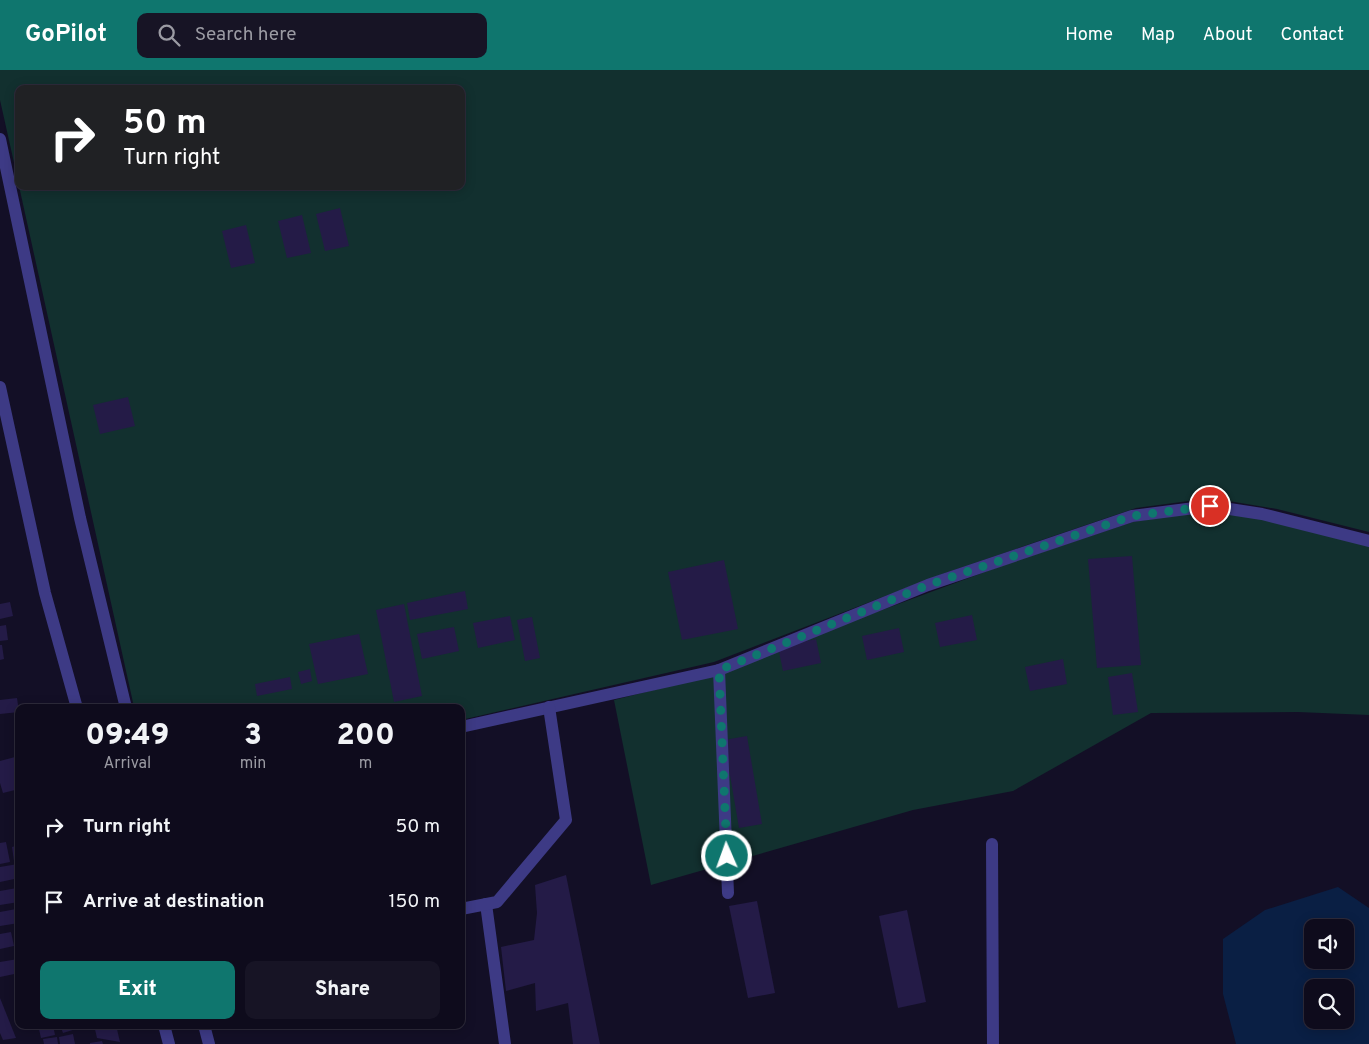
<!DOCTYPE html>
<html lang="en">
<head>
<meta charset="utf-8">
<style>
	:root { --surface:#0e0b1c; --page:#171425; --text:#f1f3f6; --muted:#9b9ba3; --line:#2e2b3b; --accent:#0f766e }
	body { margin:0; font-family:Overpass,sans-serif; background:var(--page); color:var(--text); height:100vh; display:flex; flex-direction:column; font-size:19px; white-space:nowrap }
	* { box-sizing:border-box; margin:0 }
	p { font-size:16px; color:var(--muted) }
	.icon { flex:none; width:28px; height:28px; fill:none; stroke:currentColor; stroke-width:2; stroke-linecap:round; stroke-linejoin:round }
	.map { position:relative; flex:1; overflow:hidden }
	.panel { position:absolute; left:15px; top:634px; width:450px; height:325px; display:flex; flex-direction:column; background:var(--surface); border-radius:10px; box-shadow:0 2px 12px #0003,0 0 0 1px var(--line) }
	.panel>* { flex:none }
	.guide { position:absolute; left:15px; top:15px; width:450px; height:105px; border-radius:10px; box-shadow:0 2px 12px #0003,0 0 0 1px var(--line); background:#202124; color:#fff; overflow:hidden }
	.tools { position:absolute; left:1304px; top:849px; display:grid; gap:10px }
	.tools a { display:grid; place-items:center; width:50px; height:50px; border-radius:10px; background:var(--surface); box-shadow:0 2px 12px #0003,0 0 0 1px var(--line); font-size:25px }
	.pin { position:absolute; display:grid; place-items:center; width:42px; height:42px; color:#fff; margin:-21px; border:2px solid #fff; border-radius:50%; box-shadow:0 1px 5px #0007 }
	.me { position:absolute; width:55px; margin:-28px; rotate:358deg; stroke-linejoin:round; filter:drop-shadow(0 0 4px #0008) }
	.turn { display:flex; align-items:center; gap:18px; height:105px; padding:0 25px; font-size:22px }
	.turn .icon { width:65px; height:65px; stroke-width:2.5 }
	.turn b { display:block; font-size:35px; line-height:42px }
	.eta { display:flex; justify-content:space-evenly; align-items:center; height:85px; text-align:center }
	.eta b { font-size:30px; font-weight:800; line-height:35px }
	.cta { display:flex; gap:10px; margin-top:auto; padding:10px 25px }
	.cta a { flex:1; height:58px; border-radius:10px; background:var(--accent); color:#fff; font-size:20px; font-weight:800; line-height:58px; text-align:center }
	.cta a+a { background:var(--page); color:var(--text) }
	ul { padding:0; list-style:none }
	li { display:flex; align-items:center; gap:15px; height:75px; padding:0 25px }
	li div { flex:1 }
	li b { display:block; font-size:19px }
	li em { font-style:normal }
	header { display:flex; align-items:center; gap:30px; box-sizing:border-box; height:70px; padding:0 25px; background:var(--accent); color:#fff }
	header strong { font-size:24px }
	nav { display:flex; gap:28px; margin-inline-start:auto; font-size:18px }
	.search { width:350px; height:45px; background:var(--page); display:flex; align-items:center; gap:12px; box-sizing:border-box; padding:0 18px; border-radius:10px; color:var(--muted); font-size:19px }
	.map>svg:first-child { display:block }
	.green { fill:#12302f }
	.water { fill:#0a1f44; fill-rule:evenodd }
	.building { fill:#241b47 }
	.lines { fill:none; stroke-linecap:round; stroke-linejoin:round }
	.minor { stroke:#3d3a85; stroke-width:12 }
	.route { stroke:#0f766e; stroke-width:9; stroke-dasharray:0 16.2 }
</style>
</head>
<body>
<header>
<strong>GoPilot</strong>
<div class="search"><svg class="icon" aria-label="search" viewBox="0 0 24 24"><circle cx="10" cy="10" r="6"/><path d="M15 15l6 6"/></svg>Search here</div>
<nav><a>Home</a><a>Map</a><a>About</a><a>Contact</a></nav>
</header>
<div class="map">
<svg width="1369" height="974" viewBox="0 0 1369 974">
	<rect width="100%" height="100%" fill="#130f26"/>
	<g class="green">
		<path d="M 0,0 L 1369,0 L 1369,462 L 1277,439 L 1211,428 L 1136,438 L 945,503 L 714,592 L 461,650 L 461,638 L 134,637 L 19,116 L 461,116 L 461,19 L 19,19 L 19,115 L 0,30 Z"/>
		<path d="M 1207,440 L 1259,446 L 1369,475 L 1369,645 L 1298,642 L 1151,643 L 1013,721 L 913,740 L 651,815 L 614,630 L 721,603 L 828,560 L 1012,492 L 1133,452 Z"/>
	</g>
	<path class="water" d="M 1338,817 L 1369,838 L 1369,974 L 1236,974 L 1223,924 L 1223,869 L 1265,840 ZM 1312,858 L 1345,858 L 1345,890 L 1312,890 ZM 1312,918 L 1345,918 L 1345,950 L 1312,950 Z"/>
	<g class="building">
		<path d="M 340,138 L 349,176 L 325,181 L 316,144 Z"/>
		<path d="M 302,145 L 311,183 L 287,188 L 278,151 Z"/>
		<path d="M 246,155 L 255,193 L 231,198 L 222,161 Z"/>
		<path d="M 128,327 L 135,356 L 100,364 L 93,335 Z"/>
		<path d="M 1132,486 L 1141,595 L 1097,598 L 1088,489 Z"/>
		<path d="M 724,490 L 738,559 L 682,570 L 668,502 Z"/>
		<path d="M 465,521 L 468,539 L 410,550 L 407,533 Z"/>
		<path d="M 10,532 L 13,546 L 0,549 L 0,534 Z"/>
		<path d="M 404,534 L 422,626 L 394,632 L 376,540 Z"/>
		<path d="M 972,545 L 977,570 L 940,577 L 935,553 Z"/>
		<path d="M 510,546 L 515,570 L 478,578 L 473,553 Z"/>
		<path d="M 532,547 L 540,588 L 525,591 L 517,550 Z"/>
		<path d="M 6,555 L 8,570 L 0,571 L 0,556 Z"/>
		<path d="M 454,557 L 459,581 L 422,589 L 417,564 Z"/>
		<path d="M 899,558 L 904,582 L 867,590 L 862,566 Z"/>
		<path d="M 359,564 L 368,604 L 318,614 L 309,574 Z"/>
		<path d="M 816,569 L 821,593 L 783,601 L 778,577 Z"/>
		<path d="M 0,575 L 2,575 L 4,589 L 0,590 Z"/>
		<path d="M 1063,589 L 1067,614 L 1030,621 L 1025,597 Z"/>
		<path d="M 310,599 L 312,611 L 301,614 L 298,602 Z"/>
		<path d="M 1132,603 L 1138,642 L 1113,645 L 1108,607 Z"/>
		<path d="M 290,607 L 292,619 L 257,626 L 255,614 Z"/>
		<path d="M 17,628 L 19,642 L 0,644 L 0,630 Z"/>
		<path d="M 181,634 L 182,638 L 167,638 L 167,637 Z"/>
		<path d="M 14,645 L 19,645 L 19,665 L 16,665 Z"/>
		<path d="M 747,666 L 762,754 L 739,758 L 724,670 Z"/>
		<path d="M 15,687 L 19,704 L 19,719 L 3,723 L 0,713 L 0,691 Z"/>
		<path d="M 6,772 L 10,792 L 0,794 L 0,773 Z"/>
		<path d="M 19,775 L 19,790 L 14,791 L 12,777 Z"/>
		<path d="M 18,794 L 19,808 L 0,812 L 0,797 Z"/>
		<path d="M 566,805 L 600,974 L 573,974 L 568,933 L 536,941 L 535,913 L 506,921 L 501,877 L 534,870 L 537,843 L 535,815 Z"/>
		<path d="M 17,818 L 19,832 L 0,835 L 0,821 Z"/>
		<path d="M 757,831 L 775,923 L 748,928 L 729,836 Z"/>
		<path d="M 16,839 L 19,853 L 0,856 L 0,842 Z"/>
		<path d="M 907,840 L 926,932 L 898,938 L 879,846 Z"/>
		<path d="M 19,857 L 19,873 L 18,873 L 15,858 Z"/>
		<path d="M 11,862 L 14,876 L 0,879 L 0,864 Z"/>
		<path d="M 18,889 L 19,903 L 0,907 L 0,892 Z"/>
		<path d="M 0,928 L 16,968 L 3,970 L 0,963 Z"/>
		<path d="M 38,955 L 53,955 L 55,965 L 41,968 Z"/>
		<path d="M 60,955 L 75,955 L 76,959 L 63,963 Z"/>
		<path d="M 94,955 L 116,955 L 120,972 L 97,968 Z"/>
		<path d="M 73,964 L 75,974 L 60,974 L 59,967 Z"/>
		<path d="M 57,967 L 58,974 L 44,974 L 43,969 Z"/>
		<path d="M 102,971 L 103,974 L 90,974 L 90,973 Z"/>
	</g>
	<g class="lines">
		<g class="minor">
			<path d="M 0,69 L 80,448 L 126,638"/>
			<path d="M 0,317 L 45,523 L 77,638"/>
			<path d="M 719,600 L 728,823"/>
			<path d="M 461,657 L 719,600 L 928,515 L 1132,446 L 1210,436 L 1262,444 L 1369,471"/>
			<path d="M 992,774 L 993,974"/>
			<path d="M 486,834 L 505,974"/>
			<path d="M 461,839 L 497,832 L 566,750 L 549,637"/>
			<path d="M 164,955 L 169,974"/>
			<path d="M 204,955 L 209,974"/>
		</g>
	</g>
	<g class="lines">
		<path class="route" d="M 727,786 L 719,600 L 928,515 L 1132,446 L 1210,436"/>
	</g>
</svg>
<div class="tools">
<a><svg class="icon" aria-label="sound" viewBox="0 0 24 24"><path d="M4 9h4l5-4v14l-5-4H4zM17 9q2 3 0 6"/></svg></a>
<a><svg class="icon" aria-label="search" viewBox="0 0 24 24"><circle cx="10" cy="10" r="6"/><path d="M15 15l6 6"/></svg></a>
</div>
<div class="pin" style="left:1210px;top:436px;background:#d93025"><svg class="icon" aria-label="arrive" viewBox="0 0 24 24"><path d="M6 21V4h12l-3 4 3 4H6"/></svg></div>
<svg class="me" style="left:727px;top:786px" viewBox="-20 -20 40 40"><circle r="17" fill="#0f766e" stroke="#fff" stroke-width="3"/><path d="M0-11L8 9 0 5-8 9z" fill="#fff"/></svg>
<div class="guide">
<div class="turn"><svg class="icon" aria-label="right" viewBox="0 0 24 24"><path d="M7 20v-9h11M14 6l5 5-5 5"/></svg><div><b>50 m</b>Turn right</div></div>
</div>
<section class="panel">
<div class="eta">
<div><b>09:49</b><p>Arrival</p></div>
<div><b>3</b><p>min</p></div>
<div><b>200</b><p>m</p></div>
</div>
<ul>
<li><svg class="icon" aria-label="right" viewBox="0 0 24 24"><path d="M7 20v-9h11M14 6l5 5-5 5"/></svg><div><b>Turn right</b></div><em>50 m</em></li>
<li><svg class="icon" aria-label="arrive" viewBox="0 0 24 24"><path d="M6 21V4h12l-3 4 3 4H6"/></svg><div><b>Arrive at destination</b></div><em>150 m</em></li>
</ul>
<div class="cta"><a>Exit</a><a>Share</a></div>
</section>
</div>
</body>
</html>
